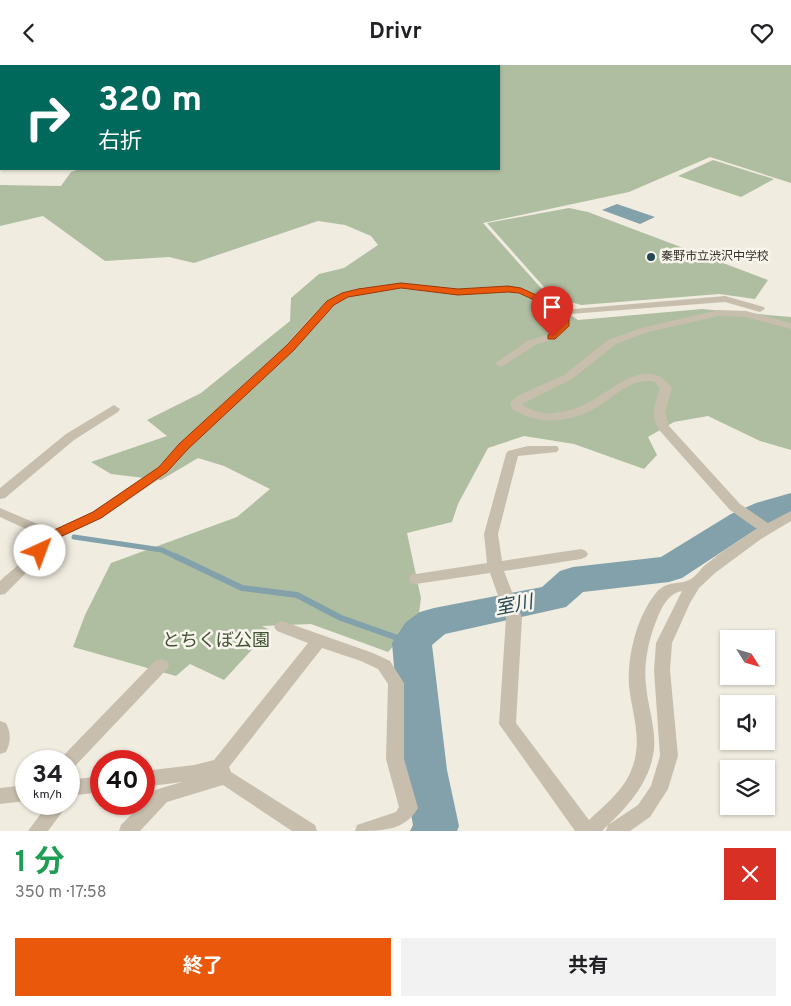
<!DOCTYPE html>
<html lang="ja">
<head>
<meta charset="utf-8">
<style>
	:root { --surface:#fff; --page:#f2f2f2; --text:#202124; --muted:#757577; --accent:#ea580c }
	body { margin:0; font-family:Overpass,"Noto Sans JP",sans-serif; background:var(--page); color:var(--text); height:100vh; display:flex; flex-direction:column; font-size:19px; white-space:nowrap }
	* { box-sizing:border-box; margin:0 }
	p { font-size:16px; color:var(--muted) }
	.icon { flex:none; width:28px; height:28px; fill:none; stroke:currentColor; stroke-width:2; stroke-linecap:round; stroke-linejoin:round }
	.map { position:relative; height:766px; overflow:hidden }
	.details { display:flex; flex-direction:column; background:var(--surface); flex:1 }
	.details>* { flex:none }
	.guide { position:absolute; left:0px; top:0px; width:500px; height:105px; box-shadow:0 1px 4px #0004; background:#00695c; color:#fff; overflow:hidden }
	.needle { width:32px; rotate:127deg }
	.tools { position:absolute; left:720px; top:565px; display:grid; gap:10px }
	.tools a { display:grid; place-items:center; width:55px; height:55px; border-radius:0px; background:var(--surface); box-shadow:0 1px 4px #0004; font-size:25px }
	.speed { position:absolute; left:15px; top:685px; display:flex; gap:10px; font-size:25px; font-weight:700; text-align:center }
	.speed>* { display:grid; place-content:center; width:65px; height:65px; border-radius:50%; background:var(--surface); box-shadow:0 1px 4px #0004; line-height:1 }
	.speed small { font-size:12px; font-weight:400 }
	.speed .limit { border:8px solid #d22; background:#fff; color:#111 }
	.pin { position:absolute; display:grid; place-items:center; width:42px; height:42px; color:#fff; margin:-51px -21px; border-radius:50% 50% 50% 0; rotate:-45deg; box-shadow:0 0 5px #0007 }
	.pin .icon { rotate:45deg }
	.me { position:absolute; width:55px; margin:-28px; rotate:43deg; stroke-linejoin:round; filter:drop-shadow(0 0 4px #0008) }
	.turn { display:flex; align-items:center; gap:18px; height:105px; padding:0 15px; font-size:22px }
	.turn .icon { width:65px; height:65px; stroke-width:2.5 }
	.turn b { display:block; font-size:35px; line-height:42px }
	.round { display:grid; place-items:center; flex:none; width:52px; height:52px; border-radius:0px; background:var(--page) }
	.summary { display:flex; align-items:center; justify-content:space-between; height:85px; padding:0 15px }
	h1 { font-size:30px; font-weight:700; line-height:38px; color:#1e9e55 }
	.button { display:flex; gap:10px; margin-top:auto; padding:10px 15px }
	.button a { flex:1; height:58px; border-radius:0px; background:var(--accent); color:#fff; font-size:20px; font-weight:700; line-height:58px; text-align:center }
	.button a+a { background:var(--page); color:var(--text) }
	header { display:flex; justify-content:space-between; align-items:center; height:65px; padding:0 15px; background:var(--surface); font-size:22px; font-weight:700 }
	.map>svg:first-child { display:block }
	.green { fill:#afbea1 }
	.water { fill:#82a1ab }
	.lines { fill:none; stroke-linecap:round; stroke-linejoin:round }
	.stream-far1 { stroke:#82a1ab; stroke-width:5 }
	.stream { stroke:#82a1ab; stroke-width:6 }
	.river { fill:#82a1ab; fill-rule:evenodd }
	.minor { fill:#c8bead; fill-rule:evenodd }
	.route { fill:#ea580c; stroke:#983908 }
	.poi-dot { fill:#244854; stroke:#f8f5ec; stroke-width:2 }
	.labels { text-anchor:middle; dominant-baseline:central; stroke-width:5; stroke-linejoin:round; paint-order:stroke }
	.far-poi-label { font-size:12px; fill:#37312b; stroke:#f8f5ec; text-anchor:start }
	.near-park-label { font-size:18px; fill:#405231; stroke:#f8f5ec }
	.near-water-label { font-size:19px; font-style:italic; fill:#244854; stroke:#f8f5ec }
</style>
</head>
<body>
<header><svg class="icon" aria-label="back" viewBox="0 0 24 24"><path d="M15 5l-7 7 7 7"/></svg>Drivr<svg class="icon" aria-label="heart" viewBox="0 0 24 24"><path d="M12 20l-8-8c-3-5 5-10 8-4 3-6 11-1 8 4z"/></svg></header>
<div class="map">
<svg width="791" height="766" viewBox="0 0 791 766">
	<rect width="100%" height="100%" fill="#f0ece0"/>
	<g class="green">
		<path d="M 0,0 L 394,0 L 1,1 L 0,48 Z"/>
		<path d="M 468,0 L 791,0 L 791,118 L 710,92 L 629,127 L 483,158 L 557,241 L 578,255 L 702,244 L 791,252 L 791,385 L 760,376 L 708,351 L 674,357 L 648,372 L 657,390 L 644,404 L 574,379 L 524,371 L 488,383 L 458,439 L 452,457 L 407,468 L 421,533 L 418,555 L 388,587 L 311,559 L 262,561 L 270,565 L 224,615 L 190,599 L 176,611 L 73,582 L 85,550 L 111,498 L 237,452 L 270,424 L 224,401 L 198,393 L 161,415 L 111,409 L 91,397 L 167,371 L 147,355 L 201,328 L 290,256 L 291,233 L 319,209 L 344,203 L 378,180 L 371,171 L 345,160 L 318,156 L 194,198 L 169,192 L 105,196 L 43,151 L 0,161 L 0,120 L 61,121 L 71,107 L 79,104 L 499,104 L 499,1 Z"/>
		<path d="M 713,95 L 774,114 L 741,132 L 678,111 Z"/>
		<path d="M 569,143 L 588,147 L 768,215 L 755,234 L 719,229 L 581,240 L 552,231 L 487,158 Z"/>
	</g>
	<path class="water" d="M 617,139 L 655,152 L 640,159 L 602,145 Z"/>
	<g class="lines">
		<path class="stream-far1" d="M 74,472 L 162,485 L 178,493"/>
		<path class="stream" d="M 175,491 L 242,523 L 297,530 L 341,553 L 412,578"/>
		<path class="river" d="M 791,428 L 791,450 L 755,465 L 682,513 L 669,517 L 583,527 L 566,542 L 445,569 L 432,580 L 447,705 L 459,761 L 457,766 L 410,766 L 413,760 L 403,705 L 392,578 L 406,557 L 420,547 L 434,543 L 542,522 L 560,506 L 573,502 L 661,492 L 731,449 L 756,438 Z"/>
		<g class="minor">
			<path d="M 401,218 L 458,224 L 521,222 L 560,241 L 574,244 L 725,231 L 764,242 L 765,244 L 760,247 L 725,237 L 570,249 L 570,261 L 556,274 L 537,279 L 501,302 L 495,299 L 497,297 L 529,275 L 548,270 L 560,260 L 560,247 L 519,228 L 508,227 L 458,230 L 401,224 L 358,229 L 349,232 L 335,240 L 313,261 L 294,284 L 188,384 L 168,408 L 102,453 L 49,478 L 45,489 L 5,529 L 0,530 L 0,516 C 13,503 37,489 35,468 L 0,452 L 0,443 L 47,463 L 49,467 L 92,447 L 158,402 L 180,378 L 286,280 L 305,257 L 327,236 L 341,228 L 357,223 Z"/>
			<path d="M 719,245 L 746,246 L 791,258 L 791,264 L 746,252 L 719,251 L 648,267 L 616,279 L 572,314 L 522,339 C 530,346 543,349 554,348 C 564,347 575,344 584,340 C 611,327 647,288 672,323 L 665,347 L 669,361 L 740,439 L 768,458 L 791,446 L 791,456 L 761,474 L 715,508 L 699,523 L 690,538 L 672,578 L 670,605 L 678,691 L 668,724 L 650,752 L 630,766 L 606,766 L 608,760 L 638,740 L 651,721 L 660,691 L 654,605 L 656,578 L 682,526 C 670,528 664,538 659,549 C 650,570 643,596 646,620 C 648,645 659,670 652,695 C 645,724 623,746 602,766 L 575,766 L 499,659 L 506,553 L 490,508 L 416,519 L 411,518 L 409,514 L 411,510 L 416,509 L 487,498 L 484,469 L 506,389 L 508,386 L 528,381 L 557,381 L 559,384 L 557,387 L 518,391 L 498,469 L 502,496 L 581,484 L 586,486 L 588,489 L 586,492 L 581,494 L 504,506 L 522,553 L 516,658 L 589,755 C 605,740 625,724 632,703 C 643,675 632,649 629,621 C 627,591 637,551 656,528 C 668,514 679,521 691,514 C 696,511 700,505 704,501 C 721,487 739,475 757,464 L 730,445 L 660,366 C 649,350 655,340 660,323 L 655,317 C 633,310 610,336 592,345 C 578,352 558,357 542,355 C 532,354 522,349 513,345 L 510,338 L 517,331 L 564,310 L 608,275 L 641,263 Z"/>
			<path d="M 114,340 L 120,344 L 118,347 L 74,375 L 5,433 L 0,434 L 0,423 L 66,369 Z"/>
			<path d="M 282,556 L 373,588 L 390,596 L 404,618 L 404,694 L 418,743 C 405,766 381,766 355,766 L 357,760 L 396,747 L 399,742 L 386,694 L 388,619 L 378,604 L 361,596 L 322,583 L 229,702 L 231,707 L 315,760 L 317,766 L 292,766 L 223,720 L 167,737 L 140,766 L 119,766 L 121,760 L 155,725 L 182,717 L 144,722 L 144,706 L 194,700 L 214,695 L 308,578 L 277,566 L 274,562 L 277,558 Z"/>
			<path d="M 161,594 L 167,596 L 169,600 L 167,604 L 75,701 L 69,703 L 69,696 L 60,696 L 63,691 L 155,596 Z"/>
			<path d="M 0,656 L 6,658 C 11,668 11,677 6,687 L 0,689 Z"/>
			<path d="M 101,711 L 101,727 L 69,731 L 69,715 Z"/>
			<path d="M 26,720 L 26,736 L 0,739 L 0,723 Z"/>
			<path d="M 48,739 L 68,739 L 48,766 L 28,766 Z"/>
		</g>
	</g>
	<path class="route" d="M 401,218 L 458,224 L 508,221 L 521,223 L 560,241 L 569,243 L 569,261 L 555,274 L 548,274 L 548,270 L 560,260 L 560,247 L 519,228 L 508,227 L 458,230 L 401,223 L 348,232 L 334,240 L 294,285 L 188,384 L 167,407 L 101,453 L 49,477 L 45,489 L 36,489 L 34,486 L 39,472 L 93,447 L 159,402 L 179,379 L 287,280 L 327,236 L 342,228 L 358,224 Z"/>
	<circle class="poi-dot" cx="651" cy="192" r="5"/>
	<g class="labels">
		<g class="far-poi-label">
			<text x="661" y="192">秦野市立渋沢中学校</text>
		</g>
		<g class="near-park-label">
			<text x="216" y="576">とちくぼ公園</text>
		</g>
		<g class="near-water-label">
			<text transform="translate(514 541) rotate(-11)">室川</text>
		</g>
	</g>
</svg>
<div class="tools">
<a><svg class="needle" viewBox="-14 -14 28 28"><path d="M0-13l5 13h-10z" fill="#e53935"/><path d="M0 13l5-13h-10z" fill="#757577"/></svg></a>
<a><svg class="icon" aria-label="sound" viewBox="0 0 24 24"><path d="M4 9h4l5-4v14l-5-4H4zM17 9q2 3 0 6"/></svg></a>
<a><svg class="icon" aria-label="layers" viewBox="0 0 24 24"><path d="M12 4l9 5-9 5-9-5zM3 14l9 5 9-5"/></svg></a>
</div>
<div class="speed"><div>34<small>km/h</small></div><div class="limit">40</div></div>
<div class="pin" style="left:552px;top:272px;background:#d93025"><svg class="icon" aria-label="arrive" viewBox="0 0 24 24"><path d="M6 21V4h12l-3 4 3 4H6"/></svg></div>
<svg class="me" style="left:40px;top:486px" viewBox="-20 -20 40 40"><circle r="19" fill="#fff"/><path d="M0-13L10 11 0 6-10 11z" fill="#ea580c"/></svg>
<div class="guide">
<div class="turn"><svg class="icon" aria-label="right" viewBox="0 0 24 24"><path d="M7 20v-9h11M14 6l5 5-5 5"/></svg><div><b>320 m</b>右折</div></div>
</div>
</div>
<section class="details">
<div class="summary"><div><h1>1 分</h1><p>350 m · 17:58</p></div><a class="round" style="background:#d93025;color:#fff"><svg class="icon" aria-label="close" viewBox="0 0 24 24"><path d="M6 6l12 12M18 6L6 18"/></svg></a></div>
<div class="button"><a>終了</a><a>共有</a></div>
</section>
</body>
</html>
